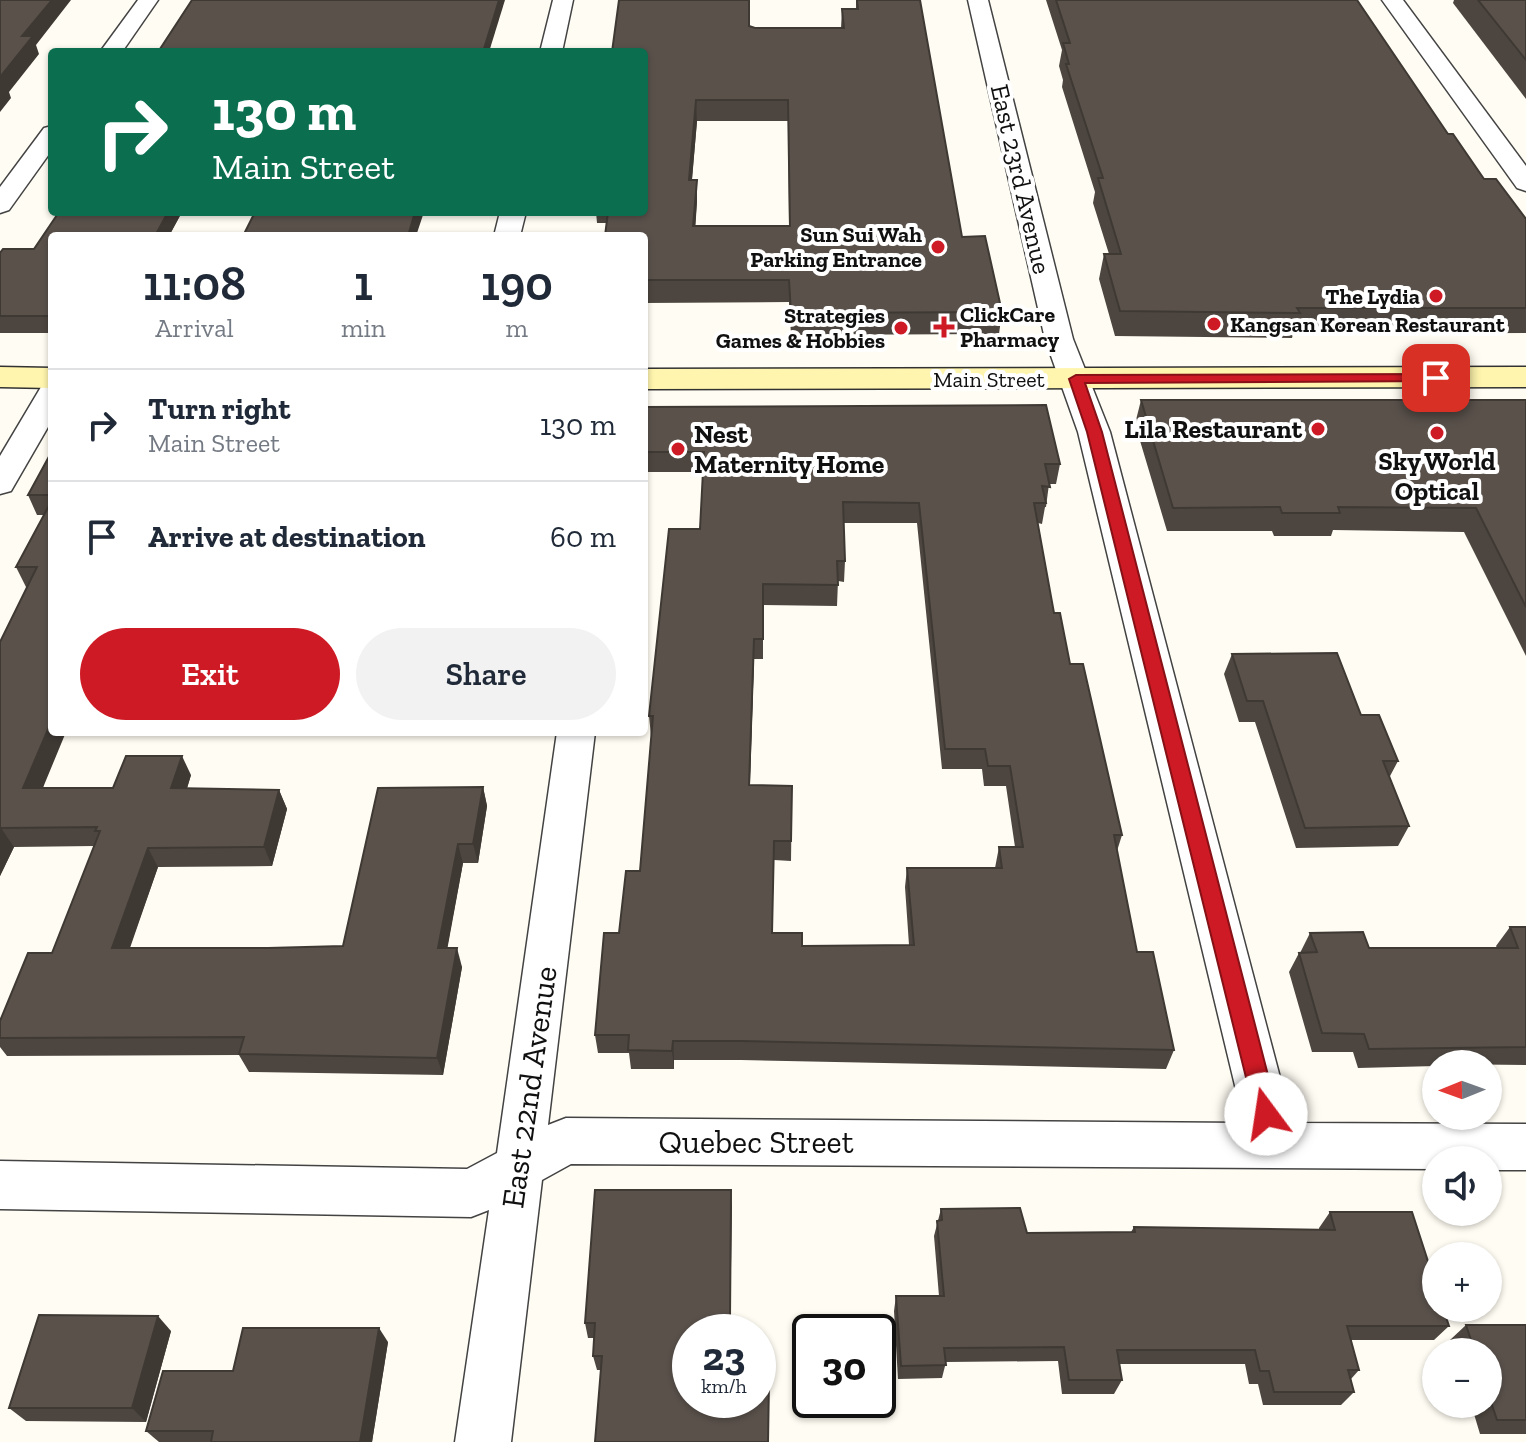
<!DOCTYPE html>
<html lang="en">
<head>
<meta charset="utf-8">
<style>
	:root { --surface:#fff; --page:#f2f2f3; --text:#1f2937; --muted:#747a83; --line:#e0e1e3; --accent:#ce1a24 }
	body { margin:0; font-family:"Zilla Slab",serif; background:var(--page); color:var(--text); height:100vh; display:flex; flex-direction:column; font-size:30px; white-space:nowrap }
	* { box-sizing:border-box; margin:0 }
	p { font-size:26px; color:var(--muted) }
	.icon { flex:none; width:44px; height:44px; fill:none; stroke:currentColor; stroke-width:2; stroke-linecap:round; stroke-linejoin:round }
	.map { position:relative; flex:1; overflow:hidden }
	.details { position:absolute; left:48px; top:232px; width:600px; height:504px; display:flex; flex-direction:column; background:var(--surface); border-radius:8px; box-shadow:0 2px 6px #0004 }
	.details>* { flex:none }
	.hud { position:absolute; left:48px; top:48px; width:600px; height:168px; border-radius:8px; box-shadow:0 2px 6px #0004; background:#0b6e4f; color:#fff; overflow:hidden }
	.needle { width:52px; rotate:269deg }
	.controls { position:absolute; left:1422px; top:1050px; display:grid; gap:16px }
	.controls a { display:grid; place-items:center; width:80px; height:80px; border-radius:50%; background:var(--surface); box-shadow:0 2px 6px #0004; font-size:40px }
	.speed { position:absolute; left:672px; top:1314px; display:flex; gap:16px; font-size:40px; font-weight:700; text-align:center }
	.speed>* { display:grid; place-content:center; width:104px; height:104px; border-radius:50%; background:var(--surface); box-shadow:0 2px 6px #0004; line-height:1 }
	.speed small { font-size:20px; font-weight:400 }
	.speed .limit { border:4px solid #111; border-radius:12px; background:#fff; color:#111 }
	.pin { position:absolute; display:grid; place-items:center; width:68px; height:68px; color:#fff; margin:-34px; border-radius:16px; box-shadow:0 4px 12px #0006 }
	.me { position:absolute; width:88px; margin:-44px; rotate:346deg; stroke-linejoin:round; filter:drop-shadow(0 0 6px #0008) }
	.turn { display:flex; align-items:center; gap:28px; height:168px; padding:0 32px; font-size:36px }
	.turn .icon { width:104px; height:104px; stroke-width:2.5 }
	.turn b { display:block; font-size:56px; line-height:68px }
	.eta { display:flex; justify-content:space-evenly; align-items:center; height:136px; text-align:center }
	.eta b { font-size:48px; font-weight:600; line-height:56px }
	.button { display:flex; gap:16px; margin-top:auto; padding:16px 32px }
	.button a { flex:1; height:92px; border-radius:48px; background:var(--accent); color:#fff; font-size:32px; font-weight:600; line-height:92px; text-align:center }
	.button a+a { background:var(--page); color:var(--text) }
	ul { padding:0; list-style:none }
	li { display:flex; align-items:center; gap:24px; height:112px; padding:0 32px; border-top:2px solid var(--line) }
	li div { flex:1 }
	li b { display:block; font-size:30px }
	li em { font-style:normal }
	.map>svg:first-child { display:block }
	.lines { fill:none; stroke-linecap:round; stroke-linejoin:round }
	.street-casing { stroke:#434343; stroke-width:3 }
	.secondary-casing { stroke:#323232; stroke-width:3 }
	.street { fill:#fff; fill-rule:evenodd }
	.secondary { fill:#fff5ae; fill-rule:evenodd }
	.wall { fill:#4d4640; fill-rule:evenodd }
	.shaded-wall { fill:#3f3934 }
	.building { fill:#5a514b; stroke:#3f3934; stroke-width:2; fill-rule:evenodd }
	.route { fill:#ce1a24; stroke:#861117; stroke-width:2 }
	.poi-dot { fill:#ce1a24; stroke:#fff; stroke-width:3 }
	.labels { text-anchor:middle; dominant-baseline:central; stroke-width:8; stroke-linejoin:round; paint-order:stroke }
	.far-poi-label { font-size:22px; font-weight:bold; fill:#101010; stroke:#fff; text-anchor:end }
	.far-street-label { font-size:22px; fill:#101010; stroke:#fff }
	.street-label { font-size:26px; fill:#101010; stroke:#fff }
	.poi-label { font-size:26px; font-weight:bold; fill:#101010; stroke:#fff; text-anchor:end }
	.near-street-label { font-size:32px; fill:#101010; stroke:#fff }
</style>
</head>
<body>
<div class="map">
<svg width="1526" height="1442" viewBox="0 0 1526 1442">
	<rect width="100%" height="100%" fill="#fffcf3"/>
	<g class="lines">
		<defs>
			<g id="street">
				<path d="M 138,0 L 158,0 L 122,52 L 100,52 Z"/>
				<path d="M 553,0 L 573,0 L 562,52 L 540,52 Z"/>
				<path d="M 968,0 L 988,0 L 1073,339 L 1110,432 L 1292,1123 L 1526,1124 L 1526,1170 L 1488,1170 L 1488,1160 L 1436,1160 L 1436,1169 L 571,1164 L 542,1180 L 511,1442 L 455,1442 L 489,1210 L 471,1217 L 0,1209 L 0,1161 L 467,1169 L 497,1153 L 557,732 L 595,732 L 548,1125 L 566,1118 L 1244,1123 L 1078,432 L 1045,339 Z"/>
				<path d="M 1382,0 L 1403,0 L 1526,166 L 1526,191 L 1517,188 Z"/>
				<path d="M 52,126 L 52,150 L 9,210 L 0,213 L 0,187 L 44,128 Z"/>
				<path d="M 500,212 L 526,212 L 520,236 L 494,236 Z"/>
				<path d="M 52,384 L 52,420 L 11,491 L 0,494 L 0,456 L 41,387 Z"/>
			</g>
			<g id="secondary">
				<path d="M 0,367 L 52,368 L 52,388 L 0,387 Z"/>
				<path d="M 1526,367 L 1526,387 L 644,389 L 644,369 Z"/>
			</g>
		</defs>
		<use href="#street" class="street-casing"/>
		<use href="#secondary" class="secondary-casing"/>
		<use href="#street" class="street"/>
		<use href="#secondary" class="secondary"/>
	</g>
	<g class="wall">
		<path d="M 750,0 L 749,26 L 755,28 L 841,28 L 842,9 L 856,9 L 856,0 L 920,0 L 962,237 L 1002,312 L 999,334 L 791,335 L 789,302 L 644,303 L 644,236 L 607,223 L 597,223 L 596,212 L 644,212 L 644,52 ZM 697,121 L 788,121 L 789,226 L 695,226 L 697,201 L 697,180 L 692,180 Z"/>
		<path d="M 1046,0 L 1357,0 L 1448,134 L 1484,179 L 1526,219 L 1526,333 L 1293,334 L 1292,338 L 1115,336 L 1099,279 L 1104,254 L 1109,254 L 1093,203 L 1095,192 L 1062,87 L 1063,80 L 1059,66 L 1062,50 Z"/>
		<path d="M 1454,0 L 1526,0 L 1526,99 L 1453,3 Z"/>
		<path d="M 59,212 L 182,212 L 169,236 L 52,236 L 52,333 L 0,333 L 0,253 L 34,249 Z"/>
		<path d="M 1141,400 L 1526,400 L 1526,656 L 1464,532 L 1333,530 L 1331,536 L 1274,536 L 1272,531 L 1167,531 L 1135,424 Z"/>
		<path d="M 644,407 L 1060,464 L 1056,484 L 1049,484 L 1046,507 L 1045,507 L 1042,524 L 1038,523 L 1054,613 L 1122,835 L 1117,851 L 1137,952 L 1174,1050 L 1166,1069 L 741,1060 L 674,1060 L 674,1069 L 631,1069 L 629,1053 L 598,1053 L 595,1035 L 619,933 L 640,871 L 652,736 L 651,736 L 649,716 L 700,529 L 703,472 L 644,472 ZM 843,523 L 917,523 L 942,769 L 982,769 L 984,786 L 1006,786 L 1015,847 L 999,847 L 995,868 L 907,868 L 905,887 L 909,945 L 802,946 L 772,933 L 774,860 L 791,861 L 792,786 L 750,785 L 754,659 L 763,659 L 763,605 L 837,606 L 838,581 L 844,582 L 845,561 Z"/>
		<path d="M 52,451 L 52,732 L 43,788 L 113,788 L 191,775 L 187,788 L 279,790 L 287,809 L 272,866 L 158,867 L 130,948 L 268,948 L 343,946 L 483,787 L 487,806 L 478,863 L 463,863 L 447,948 L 462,967 L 443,1075 L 249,1072 L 239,1055 L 7,1056 L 0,1047 L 0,1021 L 52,953 L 94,846 L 14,847 L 0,876 L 0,642 L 27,587 L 26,587 L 16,567 L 44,515 L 37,515 L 28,495 Z"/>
		<path d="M 1232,654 L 1361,715 L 1398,761 L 1389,778 L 1409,826 L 1398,846 L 1296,848 L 1255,722 L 1239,722 L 1224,674 Z"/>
		<path d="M 255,732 L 497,732 L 497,733 Z"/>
		<path d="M 1510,927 L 1526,927 L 1526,1065 L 1436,1064 L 1436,1066 L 1358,1068 L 1353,1052 L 1312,1052 L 1289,972 L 1299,953 L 1300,953 L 1310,933 L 1369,948 L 1497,948 L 1496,946 Z"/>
		<path d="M 731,1190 L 731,1319 L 737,1319 L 737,1332 L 690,1332 L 768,1442 L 601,1370 L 597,1370 L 593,1356 L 594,1338 L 588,1338 L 585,1323 Z"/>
		<path d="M 941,1209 L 1027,1233 L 1131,1232 L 1134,1227 L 1319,1230 L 1319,1228 L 1330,1212 L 1449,1326 L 1434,1340 L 1351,1340 L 1359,1370 L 1351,1379 L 1354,1392 L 1341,1405 L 1263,1405 L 1258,1384 L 1249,1384 L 1245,1364 L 1119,1364 L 1122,1380 L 1114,1394 L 1062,1394 L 1058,1361 L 946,1362 L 942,1378 L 898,1379 L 894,1311 L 896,1296 L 939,1296 L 934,1236 Z"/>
		<path d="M 1466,1325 L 1526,1325 L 1526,1434 L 1480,1434 L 1471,1404 L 1488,1404 L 1488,1352 L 1454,1352 L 1450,1340 Z"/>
		<path d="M 171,1331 L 146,1422 L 26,1421 L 9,1408 Z"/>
		<path d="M 388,1342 L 372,1442 L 159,1442 L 146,1431 L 233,1371 Z"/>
	</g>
	<g class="shaded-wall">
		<path d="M 52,0 L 71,0 L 36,45 L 39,54 L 9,92 L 11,98 L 0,112 L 0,77 L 22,36 Z"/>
		<path d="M 499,0 L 505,0 L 489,52 L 483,52 Z"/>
		<path d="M 696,100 L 697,121 L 690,201 L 689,180 Z"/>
		<path d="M 697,180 L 697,201 L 694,248 L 693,226 Z"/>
		<path d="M 168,212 L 182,212 L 169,236 L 155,236 Z"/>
		<path d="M 415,212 L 424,212 L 416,236 L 408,236 Z"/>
		<path d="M 754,639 L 754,659 L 749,805 L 749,785 Z"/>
		<path d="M 52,720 L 52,732 L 66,732 L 35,807 L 23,788 Z"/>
		<path d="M 182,756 L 191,775 L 181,808 L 171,788 Z"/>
		<path d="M 483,787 L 487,806 L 478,863 L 473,844 Z"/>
		<path d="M 279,790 L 287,809 L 272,866 L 264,847 Z"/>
		<path d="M 1,828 L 14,847 L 0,876 L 0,830 Z"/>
		<path d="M 458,844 L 463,863 L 444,967 L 438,948 Z"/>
		<path d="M 148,848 L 158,867 L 123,966 L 112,948 Z"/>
		<path d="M 457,948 L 462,967 L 443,1075 L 437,1058 Z"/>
		<path d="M 673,1041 L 674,1060 L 674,1069 L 672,1051 Z"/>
		<path d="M 731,1190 L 732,1206 L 730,1332 L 730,1319 Z"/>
		<path d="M 158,1316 L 171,1331 L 146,1422 L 132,1408 Z"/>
		<path d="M 379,1328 L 388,1342 L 372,1442 L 360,1442 Z"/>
	</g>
	<g class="building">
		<path d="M 0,0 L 52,0 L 22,36 L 33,36 L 0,77 Z"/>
		<path d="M 192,0 L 499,0 L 483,52 L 158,52 Z"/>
		<path d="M 619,0 L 749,0 L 749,26 L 755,28 L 844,28 L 842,9 L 858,9 L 857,0 L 920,0 L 962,237 L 985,236 L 1002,312 L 791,313 L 789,280 L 644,280 L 644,236 L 605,236 L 608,212 L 644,212 L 644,52 L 612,52 ZM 696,100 L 788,100 L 790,226 L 693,226 L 697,180 L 689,180 Z"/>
		<path d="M 1056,0 L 1357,0 L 1448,134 L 1453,134 L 1484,179 L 1496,179 L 1526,219 L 1526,308 L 1297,308 L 1300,313 L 1120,311 L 1104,254 L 1121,254 L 1098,178 L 1103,178 L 1066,64 L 1069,64 L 1063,43 L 1070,43 Z"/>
		<path d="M 1478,0 L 1526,0 L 1526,60 Z"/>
		<path d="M 59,212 L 168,212 L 155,236 L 52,236 L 52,316 L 0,316 L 0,253 L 3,249 L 34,249 Z"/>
		<path d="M 255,212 L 415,212 L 408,236 L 243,236 Z"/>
		<path d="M 1141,400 L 1526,400 L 1526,607 L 1476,508 L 1338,507 L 1340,513 L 1282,513 L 1280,507 L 1173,508 Z"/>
		<path d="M 1046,405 L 1060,464 L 1045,464 L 1050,487 L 1042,486 L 1046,503 L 1034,503 L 1054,613 L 1060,613 L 1070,664 L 1083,664 L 1122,835 L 1114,835 L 1137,952 L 1153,952 L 1174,1050 L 741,1041 L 673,1041 L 672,1051 L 628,1050 L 629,1035 L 595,1035 L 604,933 L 619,933 L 626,871 L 640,871 L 653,716 L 649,716 L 669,529 L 700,529 L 704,452 L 644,452 L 644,407 ZM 843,502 L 919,503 L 945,749 L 985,749 L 988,766 L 1010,766 L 1023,847 L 999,847 L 1002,868 L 907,868 L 914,945 L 802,946 L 802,933 L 772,933 L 774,841 L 791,841 L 792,786 L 749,785 L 754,639 L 763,639 L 763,584 L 838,585 L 837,561 L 845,561 Z"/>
		<path d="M 52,451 L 52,495 L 28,495 Z"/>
		<path d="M 52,500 L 52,720 L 23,788 L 113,788 L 126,756 L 182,756 L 171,788 L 279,790 L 264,847 L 148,848 L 112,948 L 268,948 L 343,946 L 378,788 L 483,787 L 473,844 L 458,844 L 438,948 L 457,948 L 437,1058 L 239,1054 L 244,1037 L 0,1038 L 0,1021 L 28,953 L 52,953 L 100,831 L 95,831 L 97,827 L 1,828 L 0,830 L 0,642 L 37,567 L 16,567 Z"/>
		<path d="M 1337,653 L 1361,715 L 1379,715 L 1398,761 L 1383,761 L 1409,826 L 1305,828 L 1263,701 L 1247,701 L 1232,654 Z"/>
		<path d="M 1510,927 L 1526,927 L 1526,1047 L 1369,1049 L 1364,1034 L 1322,1033 L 1299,953 L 1317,952 L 1310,933 L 1363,932 L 1369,948 L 1518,948 Z"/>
		<path d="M 595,1190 L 731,1190 L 730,1319 L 737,1319 L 736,1332 L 690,1332 L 690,1400 L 758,1400 L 758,1381 L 769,1381 L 768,1442 L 595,1442 L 602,1356 L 593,1356 L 595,1323 L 585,1323 Z"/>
		<path d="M 1020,1208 L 1027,1233 L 1135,1232 L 1134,1227 L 1335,1230 L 1330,1212 L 1412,1212 L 1436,1286 L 1436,1308 L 1443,1308 L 1449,1326 L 1347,1326 L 1359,1370 L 1348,1370 L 1354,1392 L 1274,1392 L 1269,1371 L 1260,1371 L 1255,1350 L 1117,1350 L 1122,1380 L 1069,1380 L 1064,1347 L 944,1348 L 946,1365 L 901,1366 L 896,1296 L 944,1296 L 937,1221 L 942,1220 L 941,1209 Z"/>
		<path d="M 39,1315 L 158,1316 L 132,1408 L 9,1408 Z"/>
		<path d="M 1466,1325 L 1526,1325 L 1526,1420 L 1497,1420 L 1488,1393 L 1488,1352 L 1475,1352 Z"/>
		<path d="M 243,1328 L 379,1328 L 360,1442 L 211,1442 L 213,1431 L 146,1431 L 163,1371 L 233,1371 Z"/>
	</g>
	<path class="route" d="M 1436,374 L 1441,375 L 1441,381 L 1085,383 L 1102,432 L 1278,1114 L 1274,1122 L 1266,1125 L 1258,1122 L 1255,1114 L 1087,432 L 1069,379 L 1076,375 Z"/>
	<g class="poi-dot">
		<circle cx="938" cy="247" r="8"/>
		<circle cx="1436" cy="296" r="8"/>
		<circle cx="1214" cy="324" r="8"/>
		<path d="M940 315h8v8h8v8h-8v8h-8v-8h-8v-8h8z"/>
		<circle cx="901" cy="328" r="8"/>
		<circle cx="1318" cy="429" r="8"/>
		<circle cx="1437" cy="433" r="8"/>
		<circle cx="678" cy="449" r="8"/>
	</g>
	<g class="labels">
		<g class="far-poi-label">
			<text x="922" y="234">Sun Sui Wah<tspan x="922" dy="25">Parking Entrance</tspan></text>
			<text x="1420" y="296">The Lydia</text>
			<text x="960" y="314" text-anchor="start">ClickCare<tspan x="960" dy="25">Pharmacy</tspan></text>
			<text x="885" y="315">Strategies<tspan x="885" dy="25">Games &amp; Hobbies</tspan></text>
			<text x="1230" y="324" text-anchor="start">Kangsan Korean Restaurant</text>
		</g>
		<g class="far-street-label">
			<text x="989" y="379">Main Street</text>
		</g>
		<g class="street-label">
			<text transform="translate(1021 179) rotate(77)">East 23rd Avenue</text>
		</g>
		<g class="poi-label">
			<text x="1302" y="429">Lila Restaurant</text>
			<text x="694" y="434" text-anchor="start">Nest<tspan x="694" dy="30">Maternity Home</tspan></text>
			<text x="1437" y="461" text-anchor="middle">Sky World<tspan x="1437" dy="30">Optical</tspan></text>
		</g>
		<g class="near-street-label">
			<text transform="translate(529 1087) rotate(-82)">East 22nd Avenue</text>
			<text x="756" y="1142">Quebec Street</text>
		</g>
	</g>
</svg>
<div class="controls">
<a><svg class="needle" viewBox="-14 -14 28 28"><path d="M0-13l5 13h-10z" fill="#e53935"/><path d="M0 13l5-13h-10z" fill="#747a83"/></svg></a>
<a><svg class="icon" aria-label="sound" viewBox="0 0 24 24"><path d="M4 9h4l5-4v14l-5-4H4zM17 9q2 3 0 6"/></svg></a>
<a>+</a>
<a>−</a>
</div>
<div class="speed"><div>23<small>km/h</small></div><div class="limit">30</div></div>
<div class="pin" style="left:1436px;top:378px;background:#d93025"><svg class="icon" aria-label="arrive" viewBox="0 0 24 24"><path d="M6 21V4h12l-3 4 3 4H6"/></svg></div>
<svg class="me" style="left:1266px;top:1114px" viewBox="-20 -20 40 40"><circle r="19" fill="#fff"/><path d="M0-13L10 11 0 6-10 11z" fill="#ce1a24"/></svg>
<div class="hud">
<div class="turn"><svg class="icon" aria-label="right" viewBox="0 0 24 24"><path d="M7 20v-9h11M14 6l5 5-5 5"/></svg><div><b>130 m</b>Main Street</div></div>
</div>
<section class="details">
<div class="eta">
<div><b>11:08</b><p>Arrival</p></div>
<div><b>1</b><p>min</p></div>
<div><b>190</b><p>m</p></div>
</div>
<ul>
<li><svg class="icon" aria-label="right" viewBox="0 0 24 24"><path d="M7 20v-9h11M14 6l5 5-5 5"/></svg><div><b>Turn right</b><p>Main Street</p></div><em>130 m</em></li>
<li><svg class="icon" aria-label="arrive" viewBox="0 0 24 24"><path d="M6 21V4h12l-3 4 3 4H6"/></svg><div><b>Arrive at destination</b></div><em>60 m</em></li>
</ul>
<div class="button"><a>Exit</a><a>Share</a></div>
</section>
</div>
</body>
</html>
